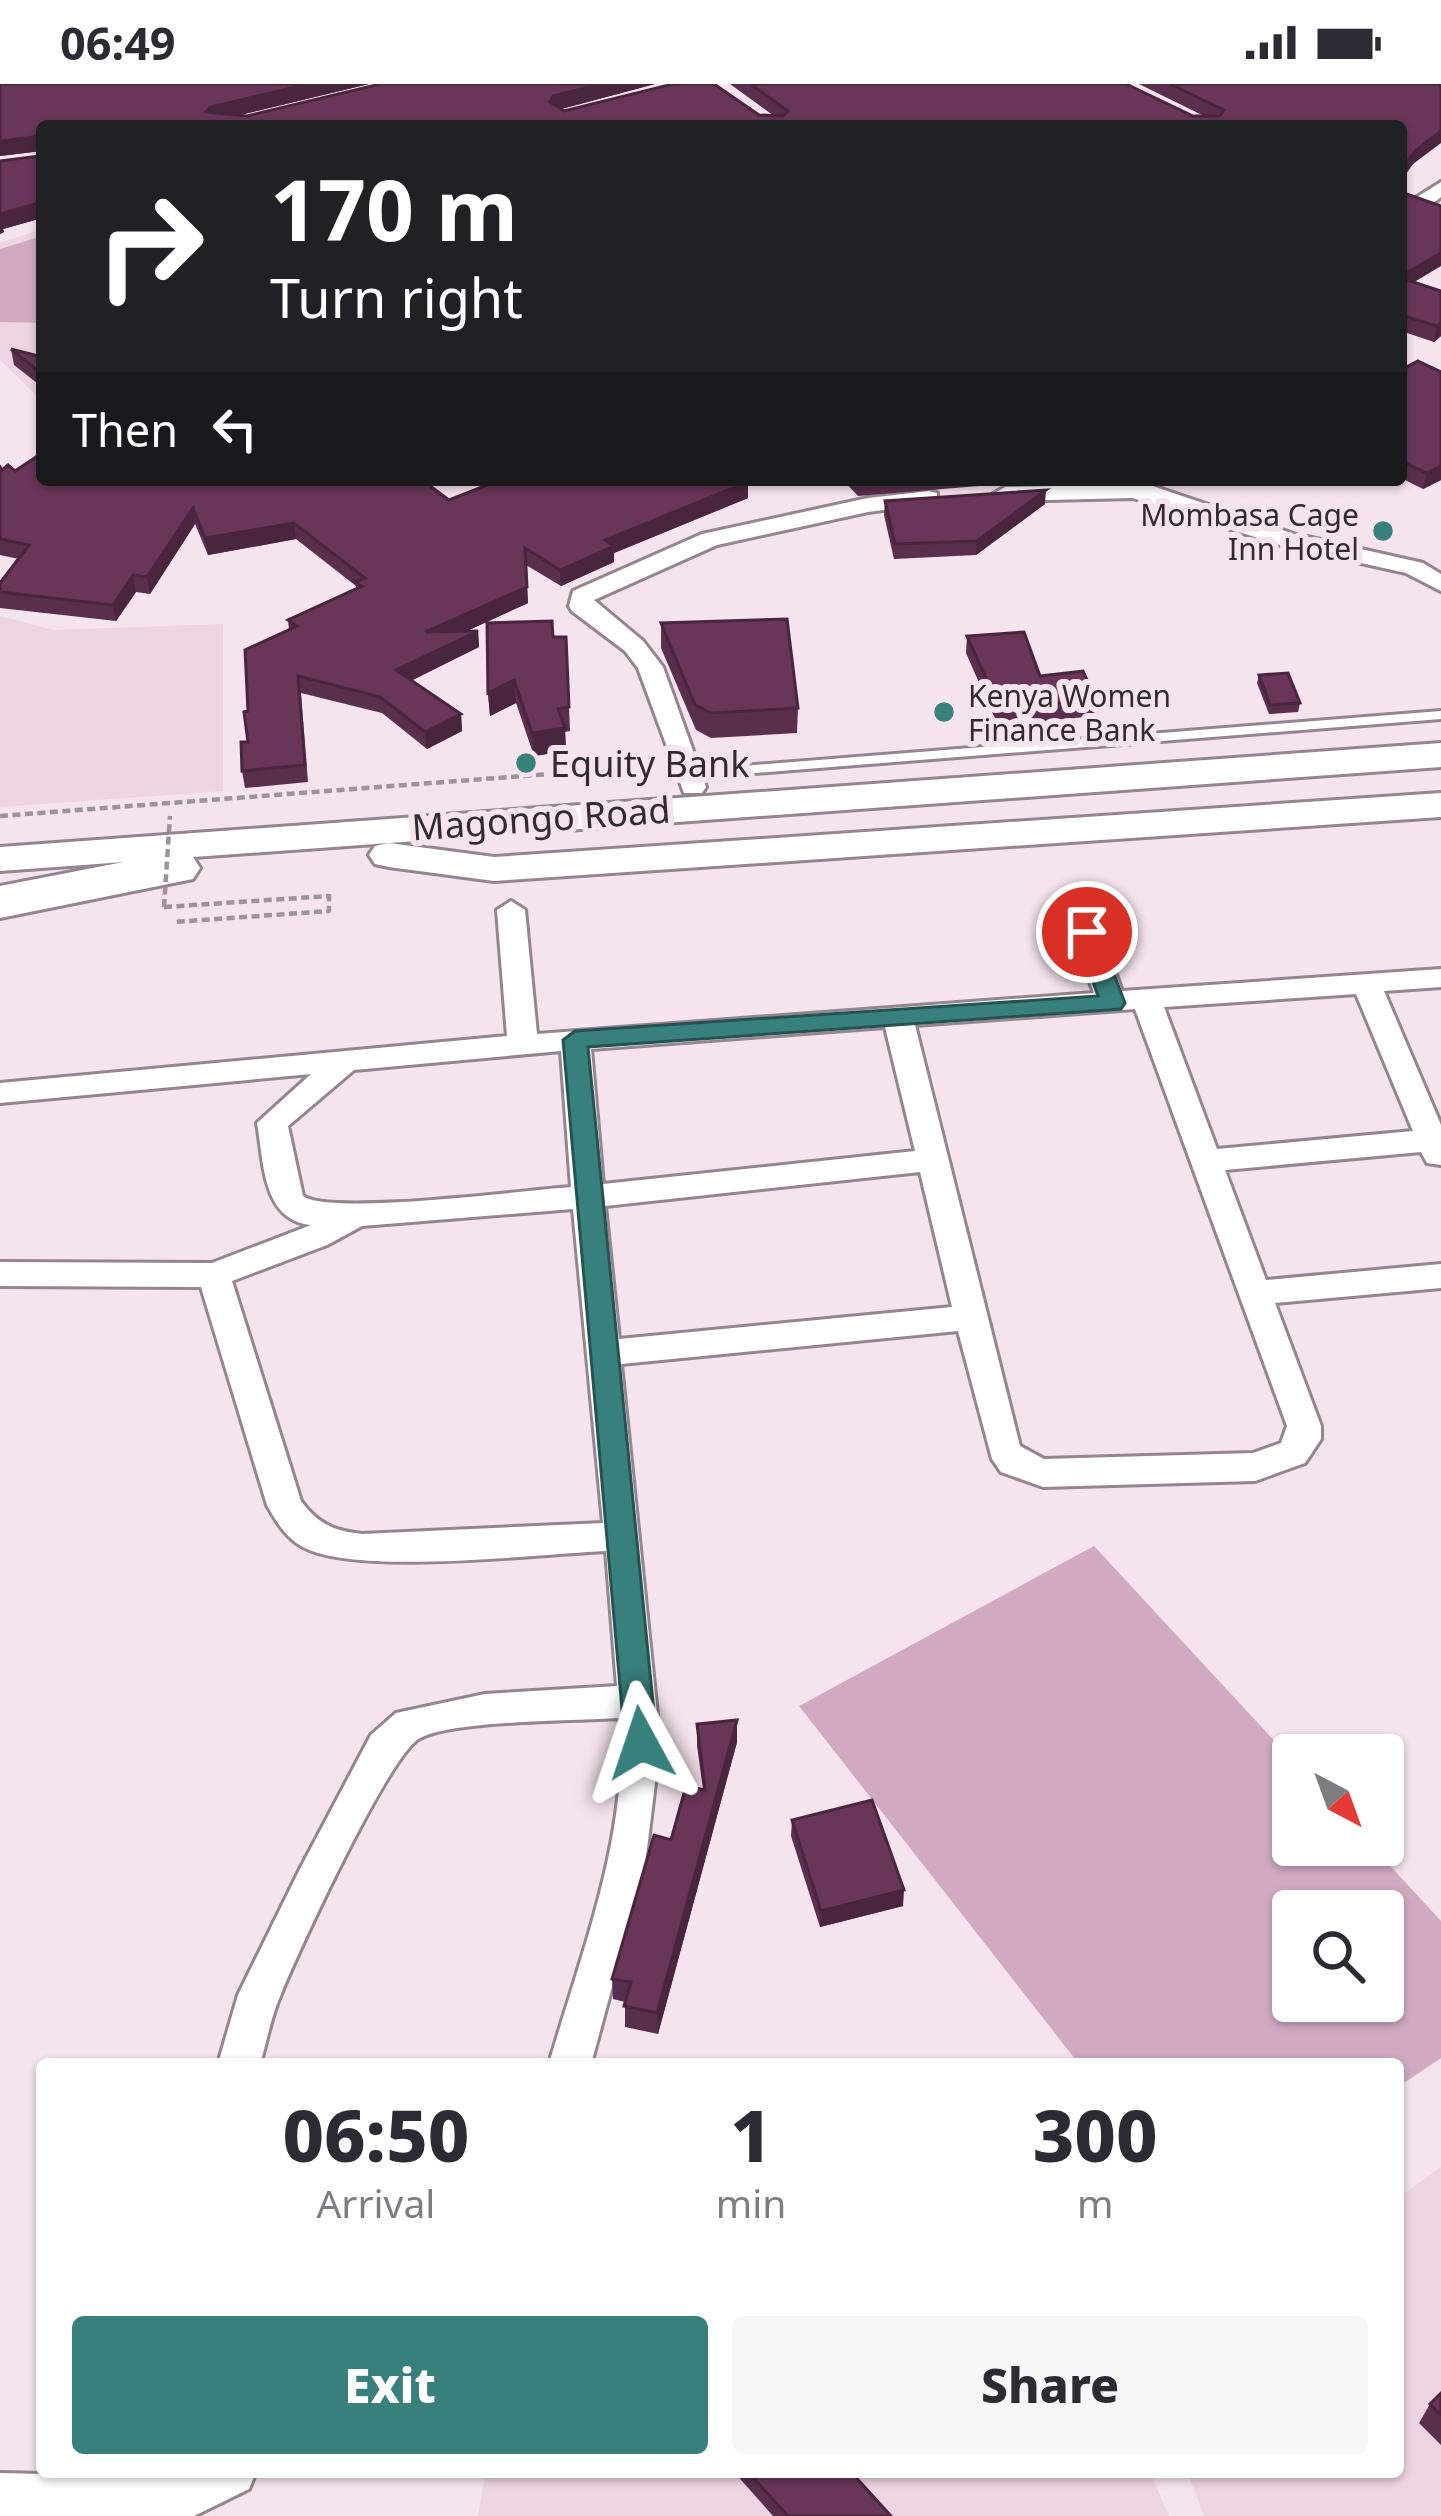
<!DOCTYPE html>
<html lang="en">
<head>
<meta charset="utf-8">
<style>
	:root { --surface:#fff; --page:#f7f7f7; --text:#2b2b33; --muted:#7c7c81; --accent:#37807c }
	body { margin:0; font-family:"Noto Sans",sans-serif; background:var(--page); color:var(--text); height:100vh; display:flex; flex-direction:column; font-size:45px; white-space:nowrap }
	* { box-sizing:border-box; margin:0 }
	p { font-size:39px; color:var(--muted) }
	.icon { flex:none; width:66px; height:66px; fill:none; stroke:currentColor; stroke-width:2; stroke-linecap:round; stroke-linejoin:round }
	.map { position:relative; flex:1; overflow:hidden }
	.side { position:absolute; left:36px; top:1974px; width:1368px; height:420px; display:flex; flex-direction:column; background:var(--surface); border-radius:12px; box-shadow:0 3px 9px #0004 }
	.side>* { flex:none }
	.banner { position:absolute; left:36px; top:36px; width:1371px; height:366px; border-radius:12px; box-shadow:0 3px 9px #0004; background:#202124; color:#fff; overflow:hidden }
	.needle { width:78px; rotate:139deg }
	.buttons { position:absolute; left:1272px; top:1650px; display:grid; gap:24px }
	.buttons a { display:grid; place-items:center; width:132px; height:132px; border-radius:12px; background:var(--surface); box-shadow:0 3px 9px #0004; font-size:60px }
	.pin { position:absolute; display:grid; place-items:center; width:102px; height:102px; color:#fff; margin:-51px; border:6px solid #fff; border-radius:50%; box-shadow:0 3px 12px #0007 }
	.me { position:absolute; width:132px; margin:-66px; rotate:355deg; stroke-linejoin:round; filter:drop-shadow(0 0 9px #0008) }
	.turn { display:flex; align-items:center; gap:42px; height:252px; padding:0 36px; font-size:54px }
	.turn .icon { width:156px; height:156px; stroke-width:2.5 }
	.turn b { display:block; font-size:84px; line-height:102px }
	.then { display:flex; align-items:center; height:114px; padding:0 36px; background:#0003; gap:24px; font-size:45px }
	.eta { display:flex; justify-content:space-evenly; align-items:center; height:204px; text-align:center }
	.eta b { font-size:72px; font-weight:800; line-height:84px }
	.cta { display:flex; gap:24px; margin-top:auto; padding:24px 36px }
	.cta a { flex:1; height:138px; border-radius:12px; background:var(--accent); color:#fff; font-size:48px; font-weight:800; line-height:138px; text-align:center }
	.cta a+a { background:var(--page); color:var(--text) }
	.status { display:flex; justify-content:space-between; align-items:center; height:84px; padding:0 60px; background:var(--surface); direction:ltr }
	.status svg { height:33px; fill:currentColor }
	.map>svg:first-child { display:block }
	.built { fill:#edd4e3 }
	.green { fill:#d1aac2; fill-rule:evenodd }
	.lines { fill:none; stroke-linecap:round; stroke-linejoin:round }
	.lane-casing { stroke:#95858f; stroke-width:6 }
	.street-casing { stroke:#95858f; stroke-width:6 }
	.secondary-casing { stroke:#95858f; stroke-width:6 }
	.highway-casing { stroke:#95858f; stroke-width:6 }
	.path { stroke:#9f939b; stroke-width:4.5; stroke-dasharray:8 4.5; stroke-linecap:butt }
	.lane { fill:#fff; fill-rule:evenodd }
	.street { fill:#fff; fill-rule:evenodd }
	.secondary { fill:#fff; fill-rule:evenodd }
	.highway { fill:#fff; fill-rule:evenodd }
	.path-bridge { stroke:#9f939b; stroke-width:4.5; stroke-dasharray:8 4.5; stroke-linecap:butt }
	.wall { fill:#5a2e4d }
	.shaded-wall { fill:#4a263e }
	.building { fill:#693659; stroke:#4a263e; stroke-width:3 }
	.route { fill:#37807c; stroke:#245351; stroke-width:3 }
	.poi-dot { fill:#37807c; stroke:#f5e3ee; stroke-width:4.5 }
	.labels { text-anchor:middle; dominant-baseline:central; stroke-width:12; stroke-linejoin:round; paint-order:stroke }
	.far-poi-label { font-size:30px; fill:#312b2f; stroke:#f5e3ee; text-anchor:end }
	.poi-label { font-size:36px; fill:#312b2f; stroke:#f5e3ee; text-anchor:start }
	.street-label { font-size:36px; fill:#312b2f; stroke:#f5e3ee }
</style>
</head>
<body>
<div class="status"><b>06:49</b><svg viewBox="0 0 49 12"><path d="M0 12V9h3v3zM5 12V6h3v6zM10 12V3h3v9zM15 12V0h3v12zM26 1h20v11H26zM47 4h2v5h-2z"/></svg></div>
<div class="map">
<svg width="1441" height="2432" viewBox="0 0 1441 2432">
	<rect width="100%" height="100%" fill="#f5e3ee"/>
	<g class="built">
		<path d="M 42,145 L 42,317 L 0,276 L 0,159 Z"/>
		<path d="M 0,532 L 53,546 L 223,540 L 223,707 L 0,723 Z"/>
		<path d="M 1441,2083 L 1441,2432 L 1204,2432 L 1187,2388 L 1398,2388 L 1398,2114 Z"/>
		<path d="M 486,2388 L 1150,2388 L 1169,2432 L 478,2432 Z"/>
	</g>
	<g class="green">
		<path d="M 42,152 L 42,239 L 0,238 L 0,165 Z"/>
		<path d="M 1094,1462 L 1293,1677 L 1293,1761 L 1371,1761 L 1441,1837 L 1441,1974 L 1398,2003 L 1398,1980 L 1079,1980 L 799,1622 ZM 1293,1827 L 1383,1827 L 1383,1917 L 1293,1917 Z"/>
	</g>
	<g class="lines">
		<defs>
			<path id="lane" d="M 1441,627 L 1441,635 L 691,694 L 684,690 L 691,686 Z"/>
			<g id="street">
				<path d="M 1441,98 L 1441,113 L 1428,123 L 1414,123 L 1414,115 Z"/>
				<path d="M 1109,396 L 1135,396 L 1294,450 L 1423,479 L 1441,490 L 1441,507 L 1406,489 L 1280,461 L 1133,414 L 1005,417 L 993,410 L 1005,403 L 1113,401 Z"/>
				<path d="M 929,407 L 937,409 L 937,419 L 868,428 L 717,461 L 594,516 L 643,557 L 663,583 L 706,703 L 702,709 L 684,709 L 638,584 L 625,567 L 572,527 L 569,522 L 573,507 L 702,450 L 868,414 Z"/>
				<path d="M 1074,804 L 1088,813 L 1122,907 L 1441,885 L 1441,903 L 1384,907 L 1441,1041 L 1441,1081 L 1427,1079 L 1421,1068 L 1225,1086 L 1266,1196 L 1441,1180 L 1441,1204 L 1275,1219 L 1321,1342 L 1321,1355 L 1305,1379 L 1255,1397 L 1043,1403 L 1001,1388 L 992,1375 L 958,1247 L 621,1280 L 660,1659 L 645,1781 L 591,1980 L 549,1980 C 581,1870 629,1751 620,1634 C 576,1637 455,1636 420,1654 C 389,1670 298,1868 281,1910 C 271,1932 267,1957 260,1980 L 218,1980 L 238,1911 L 299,1787 L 371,1651 L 396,1629 L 485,1610 L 617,1602 L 606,1467 C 539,1470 355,1492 303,1463 C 286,1454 276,1437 267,1421 L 201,1203 L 0,1202 L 0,1178 L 212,1179 L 311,1141 C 262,1136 264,1078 257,1039 L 311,990 L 0,1019 L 0,999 L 507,952 L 497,826 L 511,817 L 525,826 L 537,950 L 1094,909 L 1060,813 ZM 1356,910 L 1413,1047 L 1217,1065 L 1164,923 ZM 1135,925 L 1287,1342 L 1281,1359 L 1253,1369 L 1044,1375 L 1020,1362 L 915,941 ZM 885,943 L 915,1067 L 603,1100 L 591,965 ZM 561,967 L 571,1103 C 527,1106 329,1132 303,1112 L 288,1042 L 354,986 ZM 920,1088 L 952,1223 L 619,1255 L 605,1122 ZM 573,1125 L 603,1439 L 362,1450 C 334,1447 318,1440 301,1417 L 232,1197 L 327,1161 L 362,1142 Z"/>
				<path d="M 182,2388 L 256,2388 L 249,2405 L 194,2432 L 0,2432 L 0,2389 L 171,2393 Z"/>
			</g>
			<g id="secondary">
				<path d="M 1441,659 L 1441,683 L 0,787 L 0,763 Z"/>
				<path d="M 1441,709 L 1441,733 L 494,797 L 389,783 L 375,780 L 369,771 L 375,762 L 389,759 L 494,773 Z"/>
			</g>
			<path id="highway" d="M 175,768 L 193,773 L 200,784 L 193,795 L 0,834 L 0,802 Z"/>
		</defs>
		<use href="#lane" class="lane-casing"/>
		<use href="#street" class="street-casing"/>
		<use href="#secondary" class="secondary-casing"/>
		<use href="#highway" class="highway-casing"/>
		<g class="path">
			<path d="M 0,732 L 654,682"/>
			<path d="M 164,823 L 329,812 L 329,827 L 174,838"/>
		</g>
		<use href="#lane" class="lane"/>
		<use href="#street" class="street"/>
		<use href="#secondary" class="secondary"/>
		<use href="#highway" class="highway"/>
		<path class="path-bridge" d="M 164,823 L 170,732"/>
	</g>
	<g class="wall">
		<path d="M 0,0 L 369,0 L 239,31 L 247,32 L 380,0 L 655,0 L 561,25 L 564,27 L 774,32 L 730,0 L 1126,0 L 1193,32 L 1204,32 L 1139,0 L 1441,0 L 1413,80 L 42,42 L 42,134 L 3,145 L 4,148 L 0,150 L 0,77 L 40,72 L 40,67 L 0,72 Z"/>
		<path d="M 1401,108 L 1414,198 L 1441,207 L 1441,252 L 1434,258 L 1401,247 Z"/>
		<path d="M 11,265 L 42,273 L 42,303 L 14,281 Z"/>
		<path d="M 1401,286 L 1441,396 L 1423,405 L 1401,394 Z"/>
		<path d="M 0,383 L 2,386 L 15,387 L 449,416 L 748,399 L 748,414 L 614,469 L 614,478 L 561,502 L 526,481 L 528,519 L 467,547 L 478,547 L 479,563 L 411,597 L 461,630 L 462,647 L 427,665 L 382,629 L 301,609 L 308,698 L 245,704 L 242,687 L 248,658 L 248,627 L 289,546 L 288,536 L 356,505 L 356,502 L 296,455 L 208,471 L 195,440 L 150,510 L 136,508 L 116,537 L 0,524 L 0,499 L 19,475 L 0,471 Z"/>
		<path d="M 843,396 L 1050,396 L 858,412 Z"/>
		<path d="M 885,417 L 1045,420 L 976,471 L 894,475 L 884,431 Z"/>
		<path d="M 661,539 L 798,624 L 797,649 L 711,654 L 696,646 L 661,564 Z"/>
		<path d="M 967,552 L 1040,592 L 1096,615 L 1094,632 L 998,642 L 966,569 Z"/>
		<path d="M 553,553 L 566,553 L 570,647 L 565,648 L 566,667 L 534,672 L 516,619 L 490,632 L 488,609 Z"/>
		<path d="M 1259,591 L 1300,619 L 1298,628 L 1269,630 L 1257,599 Z"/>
		<path d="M 737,1636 L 737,1658 L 658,1950 L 625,1943 L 625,1918 L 613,1915 L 612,1895 L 671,1756 L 703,1705 L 697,1662 L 697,1640 Z"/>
		<path d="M 792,1736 L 903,1822 L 820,1843 L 791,1752 Z"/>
		<path d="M 1441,2309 L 1441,2361 L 1419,2339 L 1430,2320 Z"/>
		<path d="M 734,2388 L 851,2388 L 891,2432 L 773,2432 Z"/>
	</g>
	<g class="shaded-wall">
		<path d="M 308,0 L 369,0 L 212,38 L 206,28 L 210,23 Z"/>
		<path d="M 600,0 L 655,0 L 554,27 L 550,18 L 553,12 Z"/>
		<path d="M 1441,47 L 1441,59 L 1413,80 L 1401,97 L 1401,86 L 1416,66 Z"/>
		<path d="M 42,52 L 42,67 L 0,72 L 0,57 Z"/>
		<path d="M 42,118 L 42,134 L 3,145 L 4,148 L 0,150 L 0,130 Z"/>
		<path d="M 1441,169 L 1441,182 L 1401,206 L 1401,192 Z"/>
		<path d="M 1441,239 L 1441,252 L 1434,258 L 1437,242 Z"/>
		<path d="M 1441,382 L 1441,396 L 1423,405 L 1427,389 Z"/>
		<path d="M 735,396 L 759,396 L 748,399 L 748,414 L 614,469 L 614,478 L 561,502 L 560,486 L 605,456 Z"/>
		<path d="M 1046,406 L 1045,420 L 976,471 L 977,457 Z"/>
		<path d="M 193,424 L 195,440 L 150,510 L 147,493 Z"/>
		<path d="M 294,439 L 296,455 L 208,471 L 205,454 Z"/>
		<path d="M 525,464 L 528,519 L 427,565 L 425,548 Z"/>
		<path d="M 133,491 L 136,508 L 116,537 L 113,521 Z"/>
		<path d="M 478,547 L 479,563 L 397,603 L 396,586 Z"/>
		<path d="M 514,596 L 516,619 L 490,632 L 488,609 Z"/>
		<path d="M 461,630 L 462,647 L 427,665 L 425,648 Z"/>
		<path d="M 565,644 L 566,667 L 534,672 L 532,649 Z"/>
		<path d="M 737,1636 L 737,1658 L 658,1950 L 657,1929 Z"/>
		<path d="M 904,1806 L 903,1822 L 820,1843 L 821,1827 Z"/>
	</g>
	<g class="building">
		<path d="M 0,0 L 308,0 L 210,23 L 206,28 L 247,32 L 380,0 L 600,0 L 553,12 L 550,18 L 564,27 L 673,0 L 714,0 L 759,31 L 783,32 L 788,27 L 750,0 L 1126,0 L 1193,32 L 1220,32 L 1224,26 L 1170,0 L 1441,0 L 1441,47 L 1416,66 L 1401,86 L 1401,42 L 42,42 L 42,52 L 0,57 Z"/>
		<path d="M 42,53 L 42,118 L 0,130 L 0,77 L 40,72 Z"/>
		<path d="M 1401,108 L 1441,122 L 1441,169 L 1401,192 Z"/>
		<path d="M 1401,194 L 1441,207 L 1441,239 L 1437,242 L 1401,231 Z"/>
		<path d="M 11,265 L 42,273 L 42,290 Z"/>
		<path d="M 1418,277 L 1441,288 L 1441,382 L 1427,389 L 1401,377 L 1401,286 Z"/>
		<path d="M 42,369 L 42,396 L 422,396 L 449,416 L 500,396 L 746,396 L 748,398 L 605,456 L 614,462 L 560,486 L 525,464 L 527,503 L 425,548 L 478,547 L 396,586 L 461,630 L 425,648 L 380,613 L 298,592 L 305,681 L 242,687 L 241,658 L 248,658 L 244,628 L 248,627 L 245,566 L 297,542 L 288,536 L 362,502 L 355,498 L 365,494 L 294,439 L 205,454 L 193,424 L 147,493 L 133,491 L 113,521 L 0,508 L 0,499 L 29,461 L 0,455 L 0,383 L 2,386 L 8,381 L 15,387 Z"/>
		<path d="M 1046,406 L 977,457 L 895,460 L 885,417 Z"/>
		<path d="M 787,535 L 798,624 L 711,629 L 695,621 L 661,539 Z"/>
		<path d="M 552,537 L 553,553 L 566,553 L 569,623 L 558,625 L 565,644 L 532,649 L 514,596 L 488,609 L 487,539 Z"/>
		<path d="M 1024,548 L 1040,592 L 1083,587 L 1096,615 L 1000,625 L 967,552 Z"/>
		<path d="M 1288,589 L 1300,619 L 1270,621 L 1259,591 Z"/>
		<path d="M 737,1636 L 657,1929 L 624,1922 L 631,1898 L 612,1895 L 654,1751 L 671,1756 L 686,1702 L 705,1706 L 697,1640 Z"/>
		<path d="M 872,1716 L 904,1806 L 821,1827 L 792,1736 Z"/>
		<path d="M 1441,2309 L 1441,2331 L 1430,2320 Z"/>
		<path d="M 748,2388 L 851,2388 L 891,2432 L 788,2432 Z"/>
	</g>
	<path class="route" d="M 1087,841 L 1098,848 L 1125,919 L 1121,925 L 588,963 L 657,1659 L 652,1669 L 641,1672 L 630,1669 L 625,1659 L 563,956 L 575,947 L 1098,912 L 1075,848 Z"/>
	<g class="poi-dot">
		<circle cx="1383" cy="447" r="12"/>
		<circle cx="944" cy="628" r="12"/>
		<circle cx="526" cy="679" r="12"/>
	</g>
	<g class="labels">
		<g class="far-poi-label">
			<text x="1359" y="430">Mombasa Cage<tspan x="1359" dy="34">Inn Hotel</tspan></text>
			<text x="968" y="611" text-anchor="start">Kenya Women<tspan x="968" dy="34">Finance Bank</tspan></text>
		</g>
		<g class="poi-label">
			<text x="550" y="679">Equity Bank</text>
		</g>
		<g class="street-label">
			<text transform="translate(541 734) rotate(-4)">Magongo Road</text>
		</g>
	</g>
</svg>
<div class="buttons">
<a><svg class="needle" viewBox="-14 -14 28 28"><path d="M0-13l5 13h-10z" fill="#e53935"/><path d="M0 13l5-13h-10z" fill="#7c7c81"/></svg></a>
<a><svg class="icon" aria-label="search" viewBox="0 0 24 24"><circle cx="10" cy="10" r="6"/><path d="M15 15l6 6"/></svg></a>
</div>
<div class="pin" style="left:1087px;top:848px;background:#d93025"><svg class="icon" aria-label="arrive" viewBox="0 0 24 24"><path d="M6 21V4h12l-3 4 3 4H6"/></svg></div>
<svg class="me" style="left:641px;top:1659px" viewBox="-20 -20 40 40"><path d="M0-17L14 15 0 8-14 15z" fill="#37807c" stroke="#fff" stroke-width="4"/></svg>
<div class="banner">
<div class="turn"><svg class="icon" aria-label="right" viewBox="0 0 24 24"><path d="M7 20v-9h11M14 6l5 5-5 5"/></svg><div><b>170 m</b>Turn right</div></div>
<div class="then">Then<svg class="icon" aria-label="left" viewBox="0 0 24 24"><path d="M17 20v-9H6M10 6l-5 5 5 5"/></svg></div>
</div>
<section class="side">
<div class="eta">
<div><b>06:50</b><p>Arrival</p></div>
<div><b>1</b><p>min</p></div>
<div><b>300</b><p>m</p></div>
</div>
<div class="cta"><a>Exit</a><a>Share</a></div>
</section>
</div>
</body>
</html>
